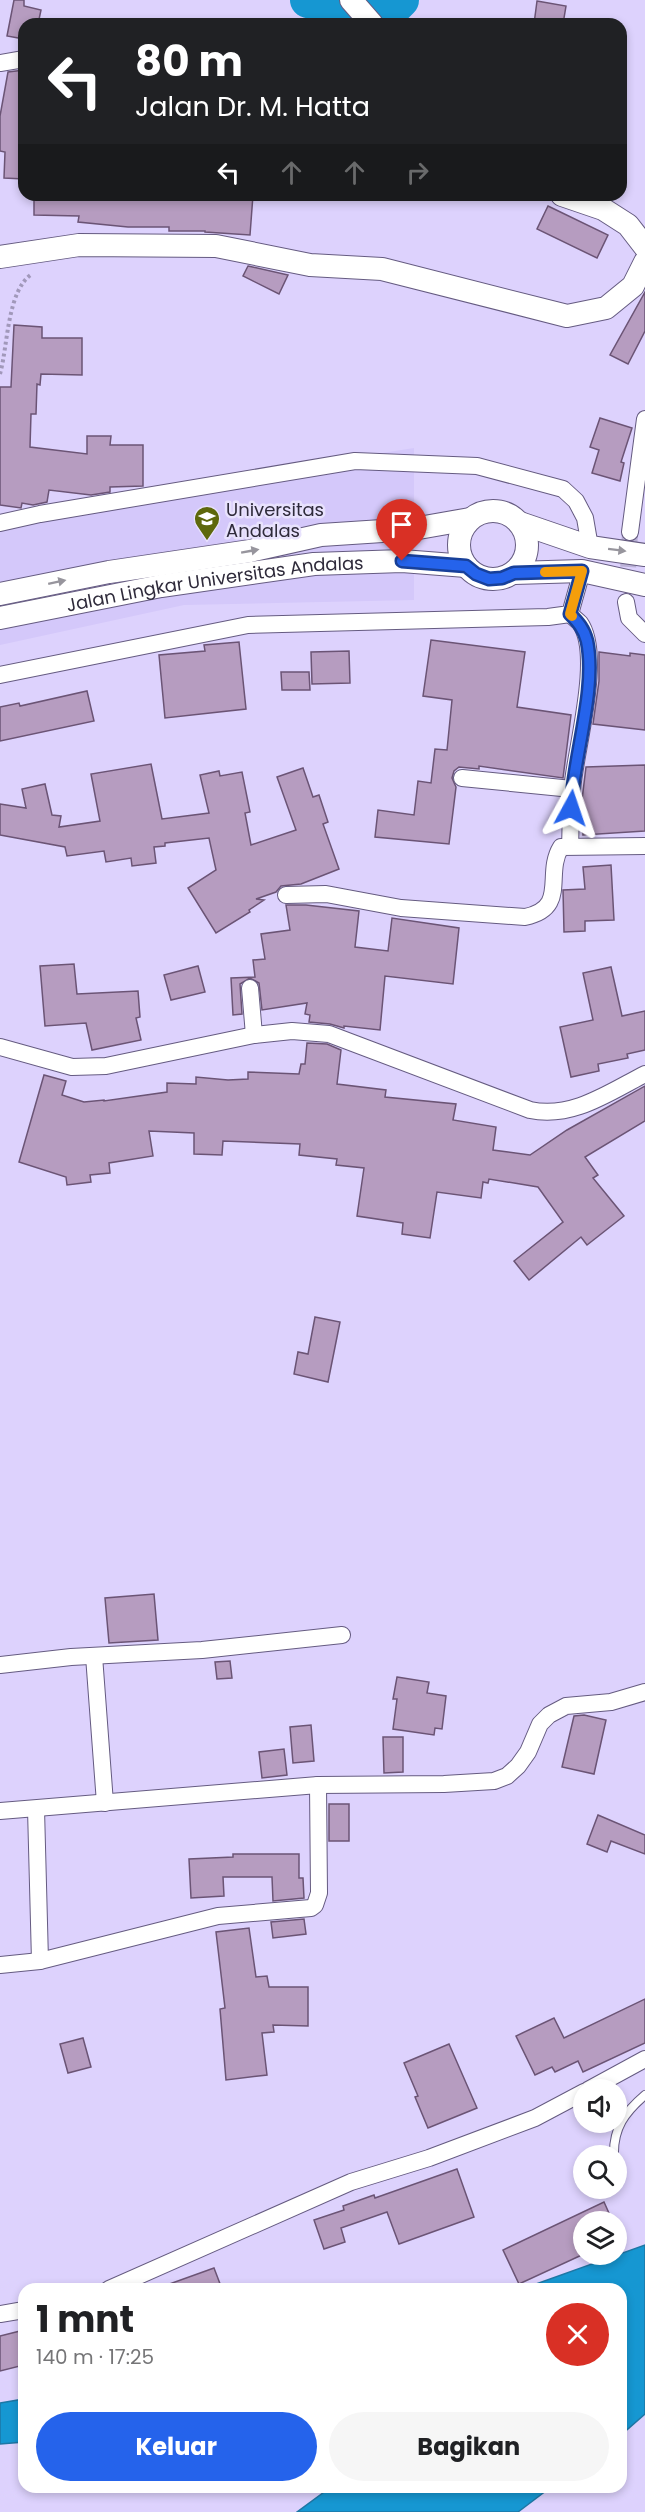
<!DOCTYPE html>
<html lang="id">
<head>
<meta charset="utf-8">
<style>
	:root { --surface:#fff; --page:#f6f6f6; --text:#202124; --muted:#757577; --accent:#2563eb }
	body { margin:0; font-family:Poppins,sans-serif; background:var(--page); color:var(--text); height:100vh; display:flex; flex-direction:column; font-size:22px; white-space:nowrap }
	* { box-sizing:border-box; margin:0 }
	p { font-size:20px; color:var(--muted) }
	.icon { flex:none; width:33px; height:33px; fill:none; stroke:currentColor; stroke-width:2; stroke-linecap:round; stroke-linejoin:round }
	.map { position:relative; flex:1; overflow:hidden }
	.panel { position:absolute; left:18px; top:2283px; width:609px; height:210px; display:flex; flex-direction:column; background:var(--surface); border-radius:18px; box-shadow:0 3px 9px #0003 }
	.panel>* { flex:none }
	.banner { position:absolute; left:18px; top:18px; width:609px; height:183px; border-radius:18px; box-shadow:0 3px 9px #0003; background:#202124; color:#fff; overflow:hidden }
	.tools { position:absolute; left:573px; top:2079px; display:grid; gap:12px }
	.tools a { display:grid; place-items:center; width:54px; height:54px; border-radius:50%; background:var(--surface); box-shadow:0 3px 9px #0003; font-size:30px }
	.pin { position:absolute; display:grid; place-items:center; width:51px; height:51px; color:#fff; margin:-62px -26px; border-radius:50% 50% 50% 0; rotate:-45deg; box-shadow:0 0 6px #0007 }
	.pin .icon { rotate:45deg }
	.me { position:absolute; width:66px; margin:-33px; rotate:5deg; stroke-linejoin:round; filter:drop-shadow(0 0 4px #0008) }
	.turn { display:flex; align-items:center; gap:21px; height:126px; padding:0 18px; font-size:27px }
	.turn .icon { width:78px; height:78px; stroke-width:2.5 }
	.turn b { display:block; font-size:42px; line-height:51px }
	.lanes { display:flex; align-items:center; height:57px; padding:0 18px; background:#0003; justify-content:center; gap:30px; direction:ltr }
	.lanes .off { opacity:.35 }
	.round { display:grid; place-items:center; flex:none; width:63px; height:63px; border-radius:32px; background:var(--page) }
	.overview { display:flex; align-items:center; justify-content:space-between; height:102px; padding:0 18px }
	h1 { font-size:36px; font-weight:700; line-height:45px }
	.action { display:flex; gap:12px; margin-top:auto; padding:12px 18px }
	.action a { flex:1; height:69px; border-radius:36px; background:var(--accent); color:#fff; font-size:24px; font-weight:700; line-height:69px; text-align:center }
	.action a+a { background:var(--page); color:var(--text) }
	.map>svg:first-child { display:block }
	.built { fill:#d4c8fa }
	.water { fill:#1697d2; stroke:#1e77a5; stroke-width:1.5 }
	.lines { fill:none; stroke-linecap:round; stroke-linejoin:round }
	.river { stroke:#1697d2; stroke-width:36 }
	.building { fill:#b69cc0; stroke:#6b5475; stroke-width:1.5 }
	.street-tunnel { stroke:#bab1d6; stroke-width:16; stroke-dasharray:16 8; stroke-linecap:butt }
	.lane-casing { stroke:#655b81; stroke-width:10 }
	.street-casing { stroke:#655b81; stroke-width:18 }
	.secondary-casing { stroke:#655b81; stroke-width:24 }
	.path { stroke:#a198ba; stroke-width:4; stroke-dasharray:3 3; stroke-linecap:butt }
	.lane { stroke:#fff; stroke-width:8 }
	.street { stroke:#fff; stroke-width:16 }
	.secondary { stroke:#fff; stroke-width:22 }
	.oneway { fill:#97959d }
	.route-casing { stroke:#184099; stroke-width:15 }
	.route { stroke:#2563eb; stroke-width:10 }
	.slow { stroke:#f59e0b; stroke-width:10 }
	.labels { text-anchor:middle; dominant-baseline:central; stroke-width:5; stroke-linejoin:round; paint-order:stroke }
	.poi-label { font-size:18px; fill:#2f2b3b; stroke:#e8e2fd; text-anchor:start }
	.street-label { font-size:18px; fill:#2f2b3b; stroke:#e8e2fd }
</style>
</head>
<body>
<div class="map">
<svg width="645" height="2512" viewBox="0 0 645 2512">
	<rect width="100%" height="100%" fill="#ddd2fd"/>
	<path class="built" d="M 414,448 L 414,600 L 184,605 L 0,645 L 0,522 L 161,488 Z"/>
	<g class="water">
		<path d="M 645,2245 L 645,2414 L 621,2435 L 621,2289 L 522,2289 Z"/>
		<path d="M 24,2399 L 24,2442 L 0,2444 L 0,2403 Z"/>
		<path d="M 331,2487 L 551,2487 L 518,2512 L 297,2512 Z"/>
	</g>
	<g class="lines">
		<path class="river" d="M 308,0 L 348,10 L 395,6 L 401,0"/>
	</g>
	<g class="building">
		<path d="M 14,0 L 24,0 L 24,6 L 41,10 L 38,24 L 24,24 L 24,39 L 7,36 Z"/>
		<path d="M 537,1 L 566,6 L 563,24 L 534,24 Z"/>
		<path d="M 24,70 L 24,179 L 4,178 L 5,152 L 0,151 L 0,116 L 8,72 Z"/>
		<path d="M 34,195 L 253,195 L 250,235 L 205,232 L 205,231 L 169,231 L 169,227 L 128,227 L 78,222 L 79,216 L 34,215 Z"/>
		<path d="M 548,206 L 608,235 L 597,258 L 537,229 Z"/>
		<path d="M 248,266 L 288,275 L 279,294 L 243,276 Z"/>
		<path d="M 645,292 L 645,331 L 628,364 L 610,355 Z"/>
		<path d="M 14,325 L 42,327 L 42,338 L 82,338 L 82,375 L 41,374 L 40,385 L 37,384 L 36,414 L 31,414 L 30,447 L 87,454 L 87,436 L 111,436 L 110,445 L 143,445 L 143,486 L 110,487 L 110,492 L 91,495 L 49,490 L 47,502 L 33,505 L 22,503 L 21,508 L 0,505 L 0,387 L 11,387 Z"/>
		<path d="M 600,418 L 632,428 L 621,462 L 624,463 L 620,481 L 592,473 L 599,450 L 590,447 Z"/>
		<path d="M 431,640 L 525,652 L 517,707 L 571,715 L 563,778 L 479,766 L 479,769 L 459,767 L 454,771 L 452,778 L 456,787 L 449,844 L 375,837 L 378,810 L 414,815 L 418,781 L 431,783 L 435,749 L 447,750 L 452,700 L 423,696 Z"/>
		<path d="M 239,642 L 246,709 L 165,718 L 159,655 L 205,651 L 204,645 Z"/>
		<path d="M 349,651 L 350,683 L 312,684 L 311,652 Z"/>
		<path d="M 599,652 L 630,656 L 630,653 L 645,655 L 645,730 L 593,724 L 599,681 Z"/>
		<path d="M 281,672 L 309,672 L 310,690 L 282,690 Z"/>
		<path d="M 87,691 L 94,721 L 0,741 L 0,707 L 19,703 L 20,706 Z"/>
		<path d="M 151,764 L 162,819 L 209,813 L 200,775 L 219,771 L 220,776 L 242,772 L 250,812 L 245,813 L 251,845 L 296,830 L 277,777 L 303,768 L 313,797 L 319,795 L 328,822 L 323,824 L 339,869 L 301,884 L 281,886 L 276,892 L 256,899 L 264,900 L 249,910 L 250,912 L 216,933 L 188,888 L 216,870 L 209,838 L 165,843 L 165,846 L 154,847 L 156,863 L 132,866 L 131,858 L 106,862 L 104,851 L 67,856 L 65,847 L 0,835 L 0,804 L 26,808 L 22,789 L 45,784 L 52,815 L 61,816 L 59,827 L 100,821 L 91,774 Z"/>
		<path d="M 645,765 L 645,831 L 583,835 L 582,800 L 586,767 Z"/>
		<path d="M 611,865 L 614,920 L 585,921 L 585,931 L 564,932 L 563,890 L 585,889 L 583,867 Z"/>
		<path d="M 286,905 L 306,905 L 359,911 L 355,947 L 388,951 L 392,918 L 459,928 L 453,984 L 385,976 L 380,1030 L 344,1026 L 344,1028 L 330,1024 L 309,1022 L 310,1015 L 305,1014 L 307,1003 L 262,1010 L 259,983 L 250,978 L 240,984 L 242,1014 L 233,1015 L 231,978 L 255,977 L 253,960 L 265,959 L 261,934 L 290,930 Z"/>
		<path d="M 74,964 L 77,994 L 138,991 L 140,1017 L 136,1018 L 141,1040 L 92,1050 L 86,1023 L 45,1026 L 40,966 Z"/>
		<path d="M 198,966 L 205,992 L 171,1000 L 164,975 Z"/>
		<path d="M 611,967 L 622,1016 L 645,1011 L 645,1050 L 627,1054 L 628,1058 L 598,1064 L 599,1071 L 571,1077 L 560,1027 L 593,1020 L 583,973 Z"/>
		<path d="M 307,1043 L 327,1044 L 341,1050 L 337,1084 L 386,1090 L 385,1097 L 456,1104 L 453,1120 L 496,1127 L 493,1150 L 530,1155 L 567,1130 L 645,1086 L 645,1121 L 585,1157 L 598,1175 L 593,1178 L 624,1216 L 587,1245 L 581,1237 L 529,1280 L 514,1261 L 563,1222 L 538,1187 L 489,1179 L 488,1183 L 483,1182 L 481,1198 L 437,1192 L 430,1238 L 402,1234 L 403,1223 L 357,1216 L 364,1168 L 336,1165 L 337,1159 L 299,1155 L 300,1144 L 223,1141 L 222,1155 L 194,1154 L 194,1133 L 149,1131 L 153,1156 L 109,1163 L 110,1173 L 90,1175 L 91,1182 L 67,1185 L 66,1177 L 19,1162 L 44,1075 L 66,1081 L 62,1095 L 84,1102 L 104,1100 L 104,1101 L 167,1092 L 167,1083 L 196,1084 L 196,1077 L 228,1080 L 248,1079 L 248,1072 L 299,1074 L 301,1064 L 305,1064 Z"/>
		<path d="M 315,1317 L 340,1322 L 328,1382 L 294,1374 L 298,1352 L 308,1354 Z"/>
		<path d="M 154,1594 L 158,1640 L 109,1643 L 105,1598 Z"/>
		<path d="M 230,1661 L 232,1678 L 217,1679 L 215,1662 Z"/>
		<path d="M 397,1677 L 429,1682 L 427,1693 L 446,1696 L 442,1729 L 435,1728 L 434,1735 L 393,1729 L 397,1699 L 393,1699 Z"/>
		<path d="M 584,1715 L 606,1720 L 594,1774 L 562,1767 L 574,1716 Z"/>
		<path d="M 311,1725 L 314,1761 L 293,1763 L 290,1727 Z"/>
		<path d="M 383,1737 L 403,1737 L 403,1772 L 384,1773 Z"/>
		<path d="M 284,1749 L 287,1775 L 262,1778 L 259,1752 Z"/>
		<rect x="329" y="1804" width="20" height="37"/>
		<path d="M 598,1815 L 645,1835 L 645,1854 L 611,1841 L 607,1852 L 587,1844 Z"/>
		<path d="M 233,1854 L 299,1854 L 299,1878 L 303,1878 L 304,1898 L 273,1901 L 272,1877 L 223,1877 L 224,1896 L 191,1898 L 189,1859 L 233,1857 Z"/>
		<path d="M 304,1919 L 306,1934 L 273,1938 L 271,1922 Z"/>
		<path d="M 249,1928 L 256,1977 L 267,1976 L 269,1987 L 308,1987 L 308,2026 L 273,2025 L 274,2032 L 262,2033 L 267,2075 L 226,2080 L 220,2009 L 225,2008 L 216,1932 Z"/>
		<path d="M 645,1999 L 645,2043 L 583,2072 L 578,2061 L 555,2072 L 552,2067 L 535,2075 L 516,2036 L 554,2018 L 564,2038 Z"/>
		<path d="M 83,2038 L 91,2067 L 68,2073 L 60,2044 Z"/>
		<path d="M 449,2044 L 477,2108 L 428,2128 L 415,2097 L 418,2096 L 404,2063 Z"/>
		<path d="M 457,2169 L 474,2217 L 399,2244 L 387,2212 L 341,2228 L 345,2242 L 324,2249 L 314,2220 L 344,2210 L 343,2206 L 374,2195 L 375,2198 Z"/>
		<path d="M 604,2202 L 613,2222 L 584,2222 L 584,2254 L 519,2284 L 503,2250 Z"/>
		<path d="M 214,2268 L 222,2289 L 161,2289 L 161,2287 Z"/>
		<path d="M 24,2330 L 24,2365 L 0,2371 L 0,2336 Z"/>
	</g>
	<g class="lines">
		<path class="street-tunnel" d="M 627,591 L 630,532"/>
		<defs>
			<path id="lane" d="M 614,2156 C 613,2128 625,2112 645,2095"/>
			<g id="street">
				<path d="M 0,63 L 24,59"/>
				<path d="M 0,523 L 40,514 L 355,461 L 477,466 L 563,489 L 576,501 L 585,518 L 590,547"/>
				<path d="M 630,532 L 645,419"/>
				<path d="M 626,602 L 629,618 L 645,634"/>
				<path d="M 570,614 C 573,617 577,620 580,623 C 603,655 575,751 572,790 C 570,808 571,827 570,845"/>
				<path d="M 0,675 L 248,625 L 548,617 L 570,614 L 582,571"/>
				<path d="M 462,778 L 572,789"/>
				<path d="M 286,895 L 326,894 L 401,908 L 525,917 C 569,908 544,874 561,847 L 645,846"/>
				<path d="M 250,988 L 254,1035"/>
				<path d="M 0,1047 L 72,1067 L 106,1066 L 254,1035 L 292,1031 L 329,1034 L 530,1110 C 572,1119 608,1093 645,1074"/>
				<path d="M 94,1656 L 105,1803"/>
				<path d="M 0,1665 L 71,1657 L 202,1650 L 342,1635"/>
				<path d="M 36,1809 L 40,1961"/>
				<path d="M 0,1811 L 318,1785 L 444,1784 L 494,1781 L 507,1776 L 518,1766 L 528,1752 L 540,1724 L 549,1715 L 566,1706 L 611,1702 L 645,1692"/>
				<path d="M 0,1965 L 40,1961 L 218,1916 L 311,1908 L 315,1905 L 319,1893 L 318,1785"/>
				<path d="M 588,2090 L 645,2059"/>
				<path d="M 109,2289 L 351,2182 L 429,2158 L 535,2118 L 584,2092"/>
				<path d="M 0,2314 L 24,2310"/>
			</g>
			<g id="secondary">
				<path d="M 351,0 L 372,24"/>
				<path d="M 562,195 L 603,209 L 628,225 L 645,247"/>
				<path d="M 0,257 L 79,245 L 216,246 L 310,265 L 382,269 L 567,316 L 606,308 L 633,286 L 645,262"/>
				<circle cx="493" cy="545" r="34"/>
				<path d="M 520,523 L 590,547 L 645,555"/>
				<path d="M 514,573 L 582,571 L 645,585"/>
				<path d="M 0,594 L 109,572 L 250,551 L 321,535 L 413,529 L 470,519"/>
				<path id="s1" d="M 0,618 L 161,586 L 314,564 L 402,561 L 466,566"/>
			</g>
		</defs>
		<use href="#lane" class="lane-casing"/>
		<use href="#street" class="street-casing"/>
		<use href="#secondary" class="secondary-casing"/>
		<path class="path" d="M 0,374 C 8,346 7,290 32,274"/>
		<use href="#lane" class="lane"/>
		<use href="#street" class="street"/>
		<use href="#secondary" class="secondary"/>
	</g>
	<defs><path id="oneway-solid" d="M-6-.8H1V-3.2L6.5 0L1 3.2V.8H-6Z" transform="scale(1.5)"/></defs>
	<g class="oneway">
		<use href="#oneway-solid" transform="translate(617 550) rotate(7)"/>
		<use href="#oneway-solid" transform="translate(250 551) rotate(-10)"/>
		<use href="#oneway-solid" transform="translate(57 582) rotate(-12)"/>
	</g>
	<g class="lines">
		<defs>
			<path id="route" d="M 402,561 L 466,566 L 476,574 L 489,579 L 502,578 L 514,573 L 582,571 L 570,614 C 578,622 584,629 587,641 C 597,690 573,757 571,808"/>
		</defs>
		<use href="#route" class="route-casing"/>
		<use href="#route" class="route"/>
		<path class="slow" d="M 545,572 L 582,571 L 570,614 L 572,616"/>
	</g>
	<defs>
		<symbol id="university-pin" viewBox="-11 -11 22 30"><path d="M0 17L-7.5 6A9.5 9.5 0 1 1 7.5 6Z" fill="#5e680c" stroke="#e8e2fd"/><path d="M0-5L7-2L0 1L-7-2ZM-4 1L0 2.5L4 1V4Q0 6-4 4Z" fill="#fff"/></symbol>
	</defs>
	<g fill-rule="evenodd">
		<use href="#university-pin" x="192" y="504" width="30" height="40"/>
	</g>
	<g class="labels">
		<g class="poi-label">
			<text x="226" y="509">Universitas<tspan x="226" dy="21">Andalas</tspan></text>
		</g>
		<g class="street-label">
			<text stroke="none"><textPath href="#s1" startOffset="218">Jalan Lingkar Universitas Andalas</textPath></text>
		</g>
	</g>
</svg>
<div class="tools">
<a><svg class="icon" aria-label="sound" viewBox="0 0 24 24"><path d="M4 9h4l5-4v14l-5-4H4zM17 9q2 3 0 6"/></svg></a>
<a><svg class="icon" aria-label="search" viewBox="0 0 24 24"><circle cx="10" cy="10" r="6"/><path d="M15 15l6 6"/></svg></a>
<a><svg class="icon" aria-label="layers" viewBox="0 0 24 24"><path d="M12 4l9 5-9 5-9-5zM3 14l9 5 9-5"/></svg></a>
</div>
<div class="pin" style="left:402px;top:561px;background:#d93025"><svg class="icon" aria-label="arrive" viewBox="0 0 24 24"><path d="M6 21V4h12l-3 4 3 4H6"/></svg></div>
<svg class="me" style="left:571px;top:808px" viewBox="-20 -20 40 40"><path d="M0-17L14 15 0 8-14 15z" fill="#2563eb" stroke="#fff" stroke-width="4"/></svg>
<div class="banner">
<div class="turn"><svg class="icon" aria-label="left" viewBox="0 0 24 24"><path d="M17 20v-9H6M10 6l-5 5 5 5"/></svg><div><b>80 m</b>Jalan Dr. M. Hatta</div></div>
<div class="lanes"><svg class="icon" aria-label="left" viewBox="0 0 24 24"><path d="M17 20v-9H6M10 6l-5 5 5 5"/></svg><svg class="icon off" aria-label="ahead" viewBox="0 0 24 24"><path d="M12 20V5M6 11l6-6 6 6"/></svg><svg class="icon off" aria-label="ahead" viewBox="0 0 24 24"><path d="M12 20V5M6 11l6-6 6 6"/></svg><svg class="icon off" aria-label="right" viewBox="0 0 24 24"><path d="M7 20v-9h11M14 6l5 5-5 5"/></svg></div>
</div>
<section class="panel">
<div class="overview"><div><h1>1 mnt</h1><p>140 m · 17:25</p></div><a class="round" style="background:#d93025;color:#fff"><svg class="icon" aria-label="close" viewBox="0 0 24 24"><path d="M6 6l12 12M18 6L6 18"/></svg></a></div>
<div class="action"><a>Keluar</a><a>Bagikan</a></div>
</section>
</div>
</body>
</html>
